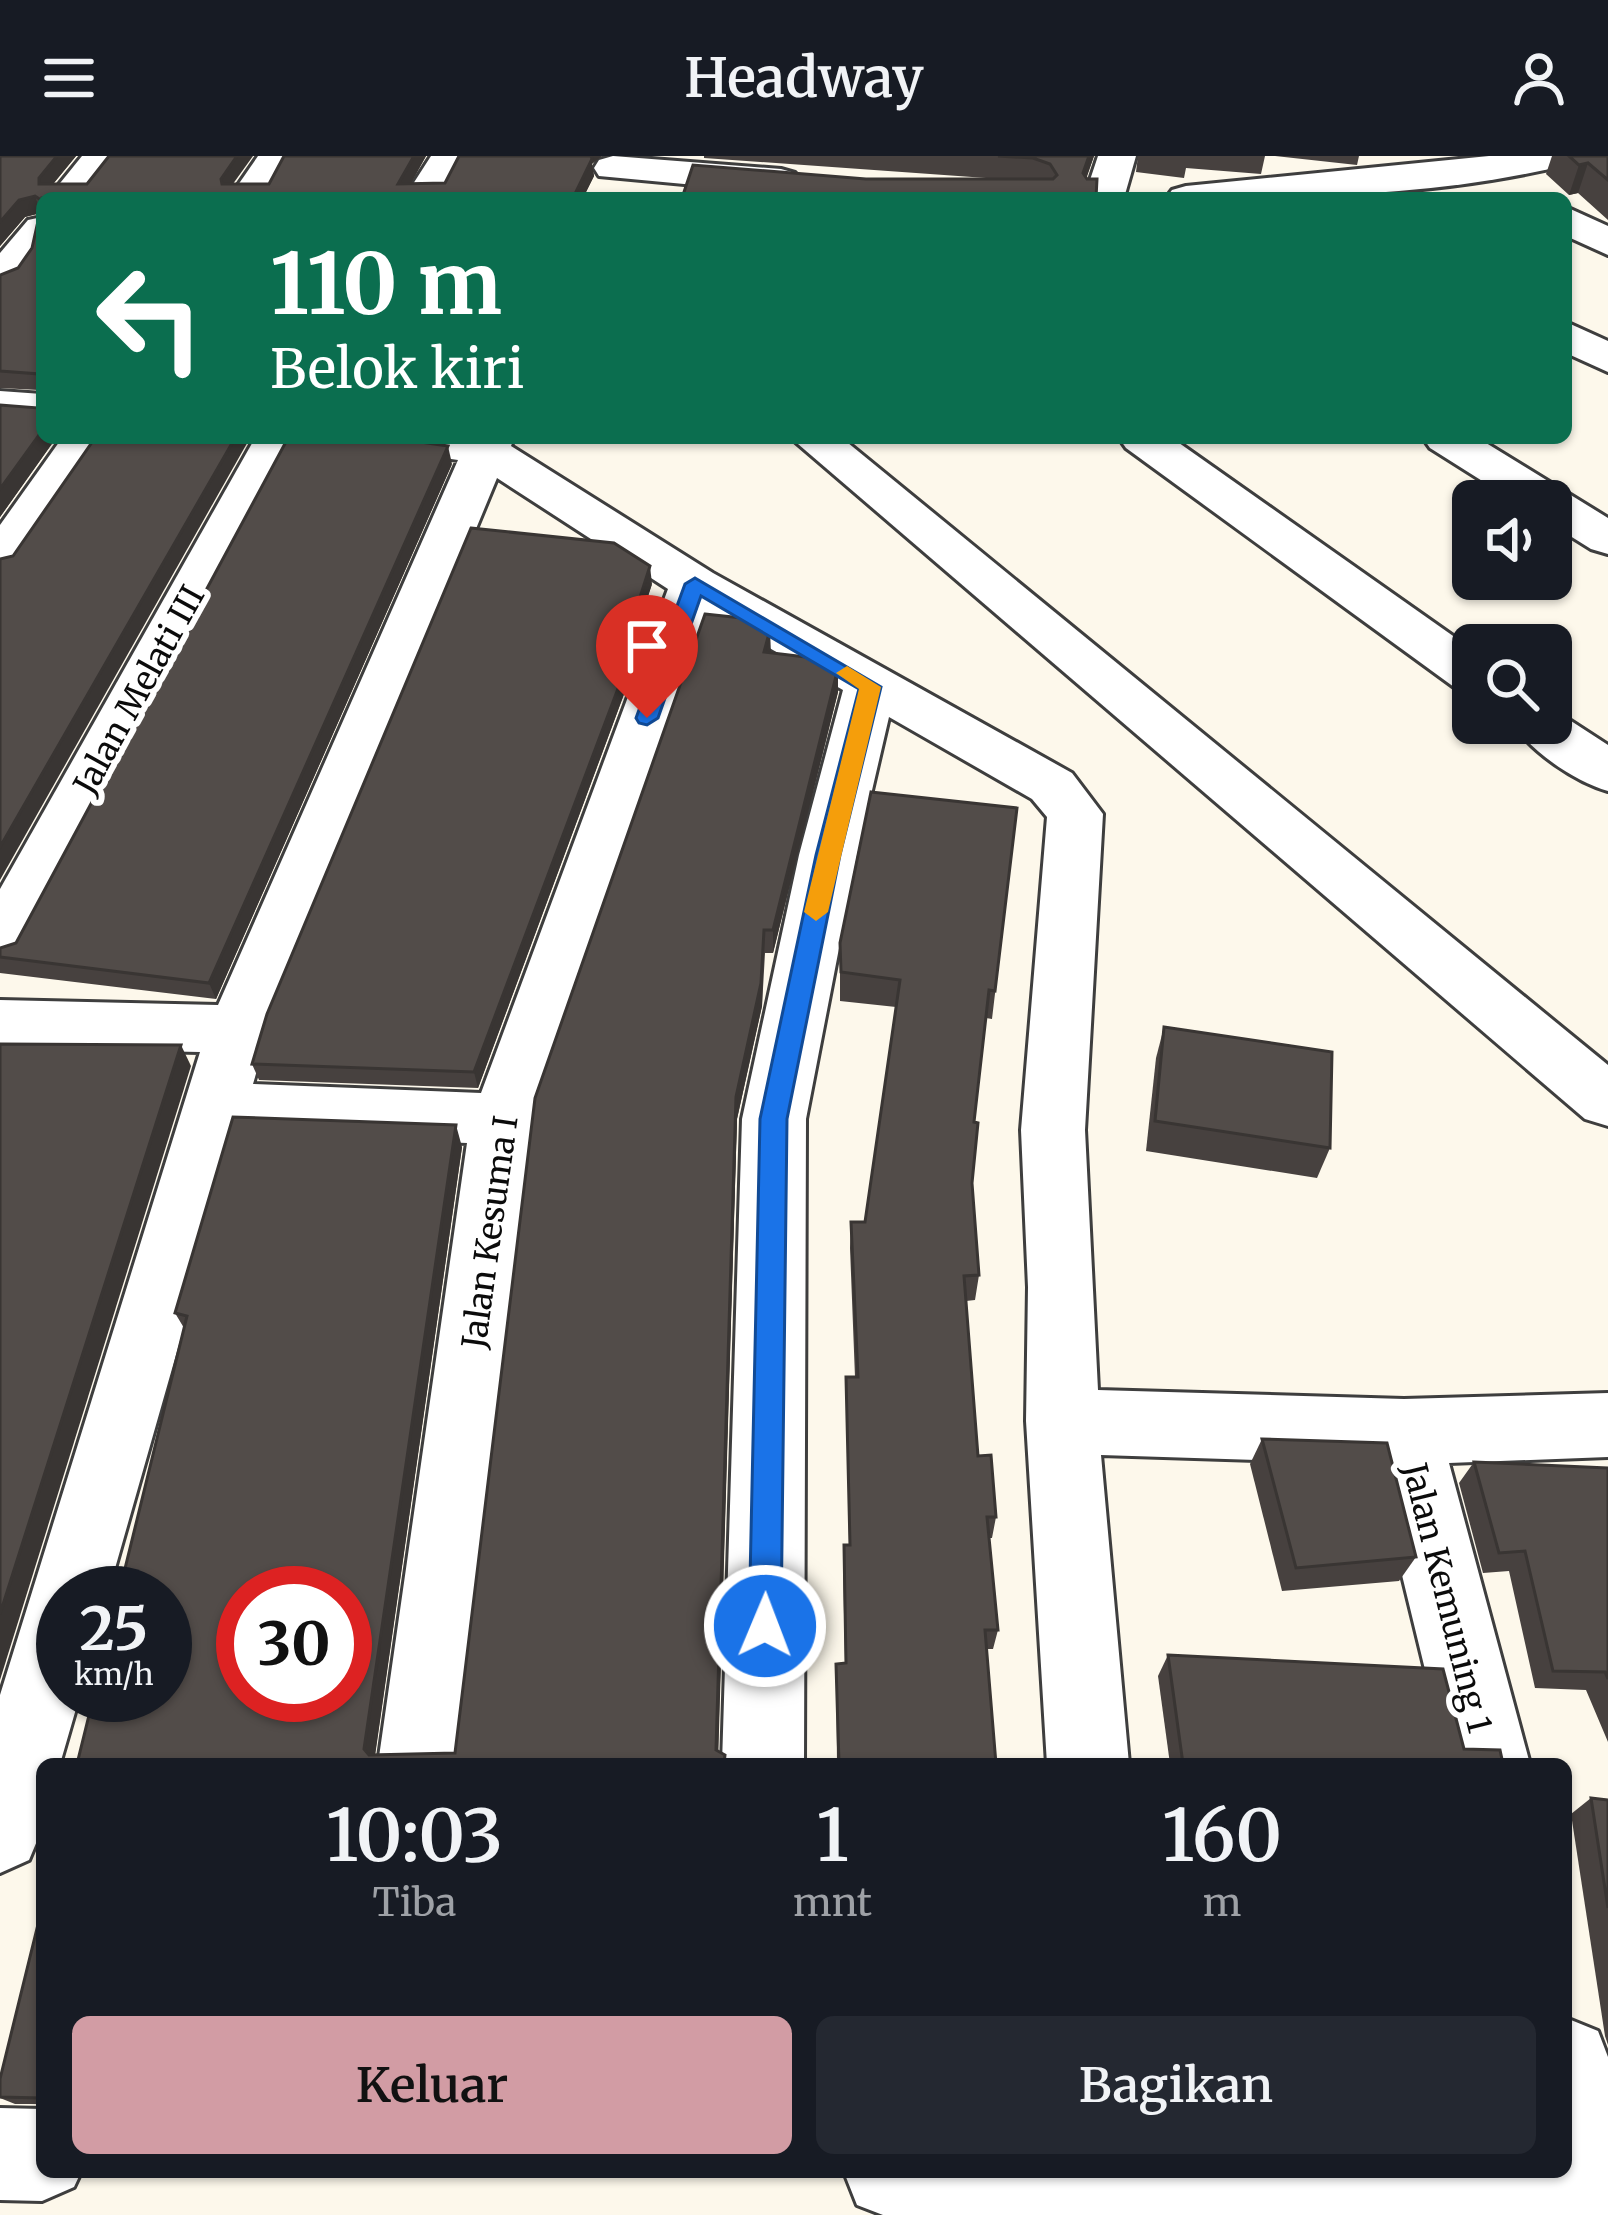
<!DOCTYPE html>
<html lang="id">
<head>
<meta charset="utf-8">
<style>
	:root { --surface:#171b24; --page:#242831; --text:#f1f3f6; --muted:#9ea1a6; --accent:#d29ca4 }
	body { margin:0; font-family:Merriweather,serif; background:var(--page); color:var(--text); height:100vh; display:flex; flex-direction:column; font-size:45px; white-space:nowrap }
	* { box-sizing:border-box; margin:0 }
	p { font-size:39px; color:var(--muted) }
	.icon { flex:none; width:66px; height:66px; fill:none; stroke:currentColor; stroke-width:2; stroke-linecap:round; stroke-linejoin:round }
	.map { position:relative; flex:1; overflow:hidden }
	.sheet { position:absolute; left:36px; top:1602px; width:1536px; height:420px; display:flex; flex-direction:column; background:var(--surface); border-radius:18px; box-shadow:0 3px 9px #0004 }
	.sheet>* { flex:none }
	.banner { position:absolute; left:36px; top:36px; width:1536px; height:252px; border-radius:18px; box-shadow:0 3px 9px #0004; background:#0b6e4f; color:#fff; overflow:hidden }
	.tools { position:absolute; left:1452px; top:324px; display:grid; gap:24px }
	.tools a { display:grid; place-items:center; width:120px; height:120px; border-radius:18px; background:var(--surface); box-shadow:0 3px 9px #0004; font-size:60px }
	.speed { position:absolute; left:36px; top:1410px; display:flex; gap:24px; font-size:60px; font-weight:700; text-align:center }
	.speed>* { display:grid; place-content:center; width:156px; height:156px; border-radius:50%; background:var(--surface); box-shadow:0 3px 9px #0004; line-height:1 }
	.speed small { font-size:30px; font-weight:400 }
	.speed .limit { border:18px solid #d22; background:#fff; color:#111 }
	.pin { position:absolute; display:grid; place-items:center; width:102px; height:102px; color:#fff; margin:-123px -51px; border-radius:50% 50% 50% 0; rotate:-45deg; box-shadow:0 0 12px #0007 }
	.pin .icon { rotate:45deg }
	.me { position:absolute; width:132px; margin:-66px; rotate:1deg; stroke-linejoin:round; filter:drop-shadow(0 0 9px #0008) }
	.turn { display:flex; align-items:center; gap:42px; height:252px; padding:0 36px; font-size:54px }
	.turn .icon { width:156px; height:156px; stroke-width:2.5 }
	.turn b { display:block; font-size:84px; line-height:102px }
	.eta { display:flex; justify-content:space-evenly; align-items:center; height:204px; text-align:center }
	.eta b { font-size:72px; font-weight:600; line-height:84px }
	.cta { display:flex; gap:24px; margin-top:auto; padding:24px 36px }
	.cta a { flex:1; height:138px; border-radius:18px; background:var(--accent); color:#111; font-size:48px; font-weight:600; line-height:138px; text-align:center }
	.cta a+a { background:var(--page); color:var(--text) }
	header { display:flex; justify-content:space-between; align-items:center; height:156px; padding:0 36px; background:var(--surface); font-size:54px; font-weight:600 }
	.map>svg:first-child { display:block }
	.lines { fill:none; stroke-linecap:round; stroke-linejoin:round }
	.street-casing { stroke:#3e3e3e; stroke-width:6 }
	.street { fill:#fff; fill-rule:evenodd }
	.wall { fill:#47413f }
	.shaded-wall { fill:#393533 }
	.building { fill:#524c49; stroke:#393533; stroke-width:3; fill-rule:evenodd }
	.route { fill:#1a73e8; stroke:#114b97; stroke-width:3 }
	.slow { fill:#f59e0b }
	.labels { text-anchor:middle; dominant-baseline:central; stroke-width:12; stroke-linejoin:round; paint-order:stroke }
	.street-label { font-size:33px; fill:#0b0b0b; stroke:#fff }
</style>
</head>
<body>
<header><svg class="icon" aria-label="menu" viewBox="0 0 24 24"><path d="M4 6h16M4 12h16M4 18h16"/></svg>Headway<svg class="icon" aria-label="person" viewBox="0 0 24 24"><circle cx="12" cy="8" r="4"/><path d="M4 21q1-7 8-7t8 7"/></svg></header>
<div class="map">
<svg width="1608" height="2059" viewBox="0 0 1608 2059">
	<rect width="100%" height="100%" fill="#fdf8eb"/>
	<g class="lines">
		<defs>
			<g id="street">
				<path d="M 82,0 L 122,0 L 89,42 L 48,42 Z"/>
				<path d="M 258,0 L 296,0 L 269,42 L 229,42 Z"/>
				<path d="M 431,0 L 469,0 L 444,42 L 404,42 Z"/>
				<path d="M 613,0 L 781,13 L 795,17 L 801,25 L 795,33 L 781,37 L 599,20 L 594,12 L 599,4 Z"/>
				<path d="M 1098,0 L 1136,0 L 1124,42 L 1084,42 Z"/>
				<path d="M 1489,0 L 1575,0 L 1570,8 C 1439,41 1300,42 1166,42 L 1172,34 L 1186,30 Z"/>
				<path d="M 1566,51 L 1608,70 L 1608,99 L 1566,80 Z"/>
				<path d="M 42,61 C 42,93 36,127 0,136 L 0,97 L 28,64 Z"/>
				<path d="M 1566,166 L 1608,185 L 1608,216 L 1566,197 Z"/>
				<path d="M 0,235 L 42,238 L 42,266 L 0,263 Z"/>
				<path d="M 62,282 L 108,282 L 17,415 L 0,419 L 0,369 Z"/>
				<path d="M 255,282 L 301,282 L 21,802 L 0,808 L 0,733 Z"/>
				<path d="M 369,282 L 514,282 L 511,290 L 713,417 L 1072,617 L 1103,658 L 1085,974 L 1098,1234 L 1404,1243 L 1608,1237 L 1608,1301 L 1449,1307 L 1530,1608 L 1448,1608 L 1375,1308 L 1101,1299 L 1129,1608 L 1047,1608 L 1026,1265 L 1028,1131 L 1021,974 L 1047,661 L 1032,643 L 889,561 L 857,699 L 806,963 L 804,1608 L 722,1608 L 742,963 L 799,699 L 843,534 L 710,458 L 535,963 L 460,1608 L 378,1608 L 467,987 L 239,978 L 108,1437 L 63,1437 L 63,1539 L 80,1539 L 60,1608 L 42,1608 L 42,1673 L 29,1704 L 0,1717 L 0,1539 L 200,896 L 0,892 L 0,844 L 218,849 L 458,304 L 376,292 ZM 497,322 L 668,433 L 481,937 L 253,928 L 269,873 Z"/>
				<path d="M 791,282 L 842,282 L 1608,909 L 1608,970 L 1585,963 Z"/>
				<path d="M 1119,282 L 1172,282 L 1473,494 L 1473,536 L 1454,531 L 1126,292 Z"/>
				<path d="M 1423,282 L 1478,282 L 1608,362 L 1608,398 L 1591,393 L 1551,368 L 1551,345 L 1514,345 L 1430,292 Z"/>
				<path d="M 1551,552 L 1608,589 L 1608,635 C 1576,626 1531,596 1513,567 L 1551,567 Z"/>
				<path d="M 1566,1862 L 1598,1875 L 1608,1901 L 1608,2059 L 883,2059 L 857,2049 L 844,2016 L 1566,2016 Z"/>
				<path d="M 0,1952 L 42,1953 L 42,2016 L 81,2016 L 74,2031 L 42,2045 L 0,2044 Z"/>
			</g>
		</defs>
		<use href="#street" class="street-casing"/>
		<use href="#street" class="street"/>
	</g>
	<g class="wall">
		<path d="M 0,0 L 76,0 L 53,28 L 269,28 L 284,0 L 426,0 L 410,28 L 445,27 L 592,8 L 594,20 L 583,42 L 42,42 L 42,282 L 56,282 L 0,361 L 0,249 L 38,252 L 39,234 L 0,232 L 0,119 L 18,112 L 32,92 L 40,57 L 25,61 L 0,90 Z"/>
		<path d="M 704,0 L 1094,0 L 1086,22 L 1097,23 L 1096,42 L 682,42 L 693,9 L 866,23 L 1000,23 L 704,2 Z"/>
		<path d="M 1138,0 L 1265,0 L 1261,18 L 1186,12 L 1184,22 L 1136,16 Z"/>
		<path d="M 1275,0 L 1359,0 L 1357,9 Z"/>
		<path d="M 1552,0 L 1608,0 L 1608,64 L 1578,37 L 1569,39 L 1546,18 Z"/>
		<path d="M 452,308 L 216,843 L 0,817 L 0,792 L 16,787 Z"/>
		<path d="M 652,428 L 642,458 L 647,476 L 478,932 L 259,924 L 252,908 Z"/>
		<path d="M 771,497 L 838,536 L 773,797 L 765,797 L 762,850 L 737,963 L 718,1595 L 725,1599 L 726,1608 L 77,1608 L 184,1172 L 175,1157 L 462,991 L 375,1598 L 455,1597 Z"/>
		<path d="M 1017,652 L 992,863 L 986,862 L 974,966 L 972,1027 L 979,1119 L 975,1144 L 966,1145 L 978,1300 L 996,1361 L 992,1382 L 989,1382 L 998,1474 L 993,1493 L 987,1493 L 996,1608 L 837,1608 L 836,1508 L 845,1507 L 843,1410 L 844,1389 L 849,1389 L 846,1221 L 855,1221 L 850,1092 L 851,1066 L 865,1066 L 896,851 L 840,845 L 840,787 Z"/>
		<path d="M 1164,871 L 1330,992 L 1317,1022 L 1146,995 L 1156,902 Z"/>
		<path d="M 1262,1283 L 1416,1401 L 1399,1425 L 1282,1435 L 1250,1308 Z"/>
		<path d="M 1474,1306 L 1608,1312 L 1608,1586 L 1586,1534 L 1535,1532 L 1509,1415 L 1483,1417 L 1459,1327 Z"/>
		<path d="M 1168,1499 L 1464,1593 L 1503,1608 L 1170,1608 L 1158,1520 Z"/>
		<path d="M 1591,1642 L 1608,1644 L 1608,1889 L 1605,1880 L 1571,1658 Z"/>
		<path d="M 42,1752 L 42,1948 L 15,1948 L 0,1942 L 0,1923 Z"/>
	</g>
	<g class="shaded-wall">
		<path d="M 57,0 L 76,0 L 44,39 L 39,28 L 39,22 Z"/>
		<path d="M 237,0 L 253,0 L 225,39 L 221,23 Z"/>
		<path d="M 414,0 L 426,0 L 403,42 L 398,28 Z"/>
		<path d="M 589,0 L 602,0 L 592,8 L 594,20 L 583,42 L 573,42 Z"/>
		<path d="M 1089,0 L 1094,0 L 1080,41 L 1083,17 Z"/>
		<path d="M 1588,7 L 1578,37 L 1569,39 L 1579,9 Z"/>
		<path d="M 35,40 L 41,57 L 25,61 L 0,90 L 0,66 L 19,44 Z"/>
		<path d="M 42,275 L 42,282 L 56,282 L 0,361 L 0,333 Z"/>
		<path d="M 235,282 L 250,282 L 0,724 L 0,691 Z"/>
		<path d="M 448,290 L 452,308 L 216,843 L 209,827 Z"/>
		<path d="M 650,410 L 652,428 L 637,474 L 635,457 Z"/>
		<path d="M 646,458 L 647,476 L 478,932 L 474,916 Z"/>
		<path d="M 770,474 L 771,498 L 764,496 Z"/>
		<path d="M 838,512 L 838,536 L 773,797 L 773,774 Z"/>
		<path d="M 764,774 L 762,850 L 737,963 L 718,1608 L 716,1594 L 736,941 Z"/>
		<path d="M 181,889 L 191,910 L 0,1524 L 0,1458 Z"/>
		<path d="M 456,969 L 462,991 L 374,1607 L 364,1593 Z"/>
	</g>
	<g class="building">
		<path d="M 0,0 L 57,0 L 39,22 L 39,28 L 87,28 L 109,0 L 237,0 L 221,23 L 222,28 L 269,28 L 284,0 L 414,0 L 398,28 L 445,27 L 459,0 L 591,0 L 592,3 L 573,42 L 42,42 L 42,275 L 0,333 L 0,249 L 38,252 L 39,218 L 0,215 L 0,119 L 18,112 L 32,92 L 40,56 L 41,44 L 35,40 L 19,44 L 0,66 Z"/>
		<path d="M 998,0 L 1089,0 L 1083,17 L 1087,23 L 1097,23 L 1096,42 L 682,42 L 693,9 L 866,23 L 1053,23 L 1057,19 L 1050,8 L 1033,2 Z"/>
		<path d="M 1569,0 L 1608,0 L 1608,24 L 1588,7 L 1579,9 Z"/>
		<path d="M 95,282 L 235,282 L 0,691 L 0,403 L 13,400 Z"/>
		<path d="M 288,282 L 393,282 L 448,290 L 209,827 L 0,801 L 0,792 L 16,787 Z"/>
		<path d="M 471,372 L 614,387 L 650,410 L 635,457 L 646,458 L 474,916 L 252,908 L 267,858 Z"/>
		<path d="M 705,458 L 751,463 L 770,474 L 764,496 L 822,503 L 838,512 L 773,774 L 764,774 L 761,827 L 736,941 L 716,1594 L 725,1599 L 724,1608 L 77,1608 L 94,1539 L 165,1539 L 165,1437 L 119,1437 L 187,1160 L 175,1157 L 233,961 L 456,969 L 364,1593 L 369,1599 L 455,1597 L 535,942 ZM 243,1437 L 345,1437 L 345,1539 L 243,1539 Z"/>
		<path d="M 871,636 L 1017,652 L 995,835 L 989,834 L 974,966 L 978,967 L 972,1027 L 979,1119 L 964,1120 L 978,1300 L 991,1299 L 996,1361 L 987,1361 L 998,1474 L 985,1474 L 996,1608 L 839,1608 L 836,1508 L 846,1507 L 844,1389 L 850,1389 L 846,1221 L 858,1221 L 851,1066 L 865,1066 L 900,824 L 841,816 L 840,787 Z"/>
		<path d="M 1164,871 L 1332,896 L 1330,992 L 1155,965 Z"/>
		<path d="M 0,888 L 181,889 L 0,1458 Z"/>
		<path d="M 1262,1283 L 1387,1287 L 1416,1401 L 1296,1412 Z"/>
		<path d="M 1474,1306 L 1608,1312 L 1608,1523 L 1605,1516 L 1553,1515 L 1525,1395 L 1499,1397 Z"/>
		<path d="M 1168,1499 L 1443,1513 L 1464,1593 L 1500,1594 L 1503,1608 L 1183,1608 Z"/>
		<path d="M 1591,1642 L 1608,1644 L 1608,1752 Z"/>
		<path d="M 42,1752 L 42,1942 L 0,1941 L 0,1923 Z"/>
	</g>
	<path class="route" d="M 695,422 L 881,531 L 840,699 L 787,963 L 781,1470 L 776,1481 L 765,1485 L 754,1481 L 749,1470 L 760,963 L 816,699 L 859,533 L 701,440 L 658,562 L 647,569 L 639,567 L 636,562 L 685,428 Z"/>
	<path class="slow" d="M 847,510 L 881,531 L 828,756 L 816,765 L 804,756 L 859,533 L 836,517 Z"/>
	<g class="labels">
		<g class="street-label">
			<text transform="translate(139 534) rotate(-61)">Jalan Melati III</text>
			<text transform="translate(490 1076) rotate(-82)">Jalan Kesuma I</text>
			<text transform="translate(1447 1442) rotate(76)">Jalan Kemuning 1</text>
		</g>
	</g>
</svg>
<div class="tools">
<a><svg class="icon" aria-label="sound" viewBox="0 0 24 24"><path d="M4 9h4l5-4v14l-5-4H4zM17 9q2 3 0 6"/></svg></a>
<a><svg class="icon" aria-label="search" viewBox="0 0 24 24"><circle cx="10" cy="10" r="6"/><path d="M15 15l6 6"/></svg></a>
</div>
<div class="speed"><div>25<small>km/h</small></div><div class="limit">30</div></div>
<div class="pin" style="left:647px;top:562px;background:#d93025"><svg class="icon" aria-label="arrive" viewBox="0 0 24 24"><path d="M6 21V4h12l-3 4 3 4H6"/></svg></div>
<svg class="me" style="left:765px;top:1470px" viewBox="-20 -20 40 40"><circle r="17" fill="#1a73e8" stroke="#fff" stroke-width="3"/><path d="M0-11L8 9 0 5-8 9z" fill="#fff"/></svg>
<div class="banner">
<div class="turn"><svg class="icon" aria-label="left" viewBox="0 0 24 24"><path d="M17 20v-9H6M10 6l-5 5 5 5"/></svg><div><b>110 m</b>Belok kiri</div></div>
</div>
<section class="sheet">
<div class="eta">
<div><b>10:03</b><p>Tiba</p></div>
<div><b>1</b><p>mnt</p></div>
<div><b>160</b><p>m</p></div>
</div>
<div class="cta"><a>Keluar</a><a>Bagikan</a></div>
</section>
</div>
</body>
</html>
